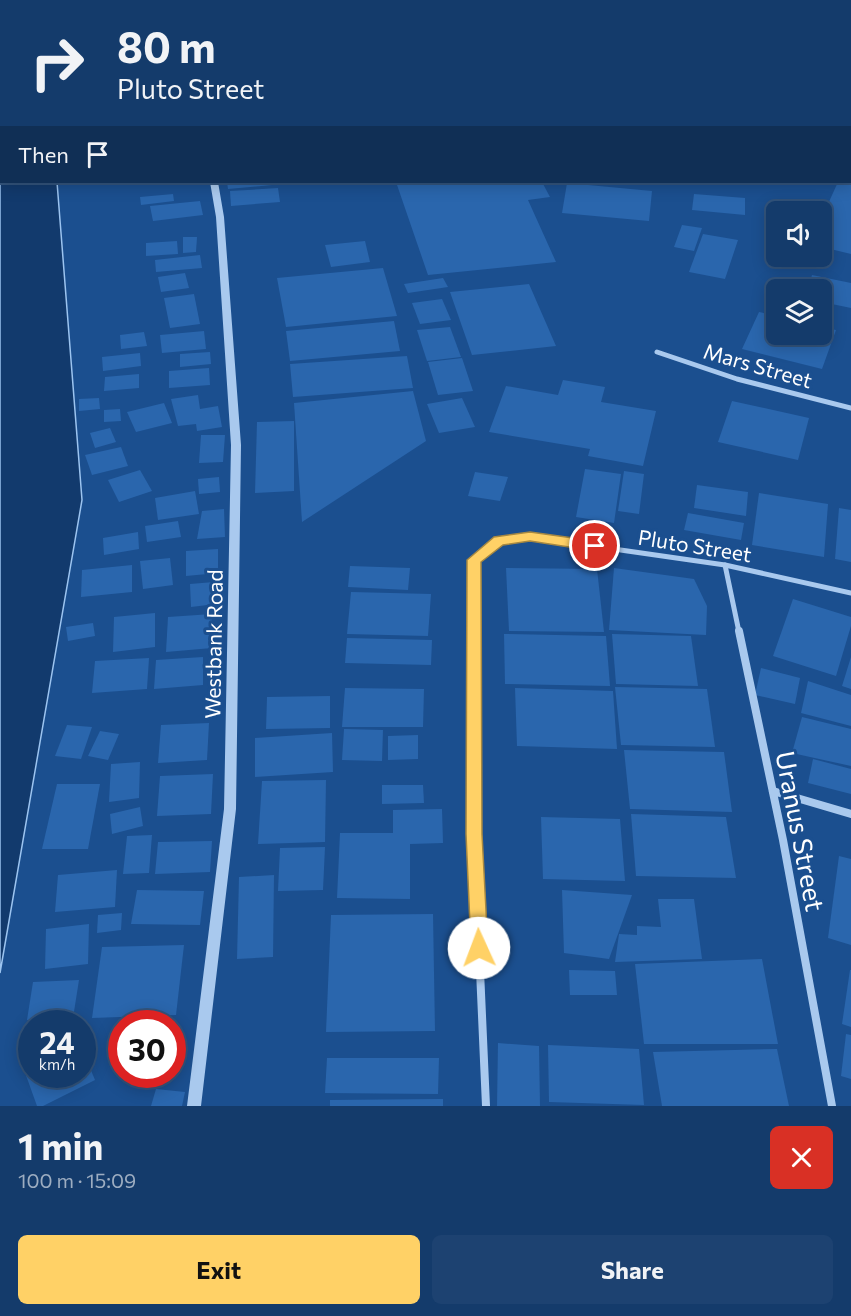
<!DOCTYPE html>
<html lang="en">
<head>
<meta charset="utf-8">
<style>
	:root { --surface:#143b6b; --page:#1d4271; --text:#f1f3f6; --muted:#9dadc1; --line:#33557e; --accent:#ffd166 }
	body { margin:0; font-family:Commissioner,sans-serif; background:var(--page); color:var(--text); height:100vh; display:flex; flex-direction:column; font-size:22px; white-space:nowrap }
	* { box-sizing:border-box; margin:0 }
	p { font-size:20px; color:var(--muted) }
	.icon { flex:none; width:33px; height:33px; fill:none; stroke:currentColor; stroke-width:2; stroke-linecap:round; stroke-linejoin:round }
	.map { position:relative; height:1106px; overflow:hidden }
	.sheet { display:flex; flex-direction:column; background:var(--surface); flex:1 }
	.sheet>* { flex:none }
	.hud { position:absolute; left:0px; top:0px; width:852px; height:183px; box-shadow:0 3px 15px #0003,0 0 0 2px var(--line); background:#143b6b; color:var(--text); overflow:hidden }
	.fabs { position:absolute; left:766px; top:201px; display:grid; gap:12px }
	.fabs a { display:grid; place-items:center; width:66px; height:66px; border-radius:9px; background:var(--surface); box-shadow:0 3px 15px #0003,0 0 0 2px var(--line); font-size:30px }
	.speed { position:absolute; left:18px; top:1010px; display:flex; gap:12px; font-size:30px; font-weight:700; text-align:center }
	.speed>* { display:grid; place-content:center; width:78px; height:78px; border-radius:50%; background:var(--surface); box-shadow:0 3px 15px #0003,0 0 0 2px var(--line); line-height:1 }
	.speed small { font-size:15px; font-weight:400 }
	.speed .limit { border:9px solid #d22; background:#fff; color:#111 }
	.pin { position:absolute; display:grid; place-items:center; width:51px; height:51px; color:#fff; margin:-26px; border:3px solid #fff; border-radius:50%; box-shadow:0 2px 6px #0007 }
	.me { position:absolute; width:66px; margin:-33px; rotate:358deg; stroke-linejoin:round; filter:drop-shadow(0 0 4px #0008) }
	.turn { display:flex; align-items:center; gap:21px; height:126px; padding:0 18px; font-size:27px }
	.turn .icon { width:78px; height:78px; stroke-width:2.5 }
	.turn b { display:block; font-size:42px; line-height:51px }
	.then { display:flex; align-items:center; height:57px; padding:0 18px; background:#0003; gap:12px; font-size:22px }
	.round { display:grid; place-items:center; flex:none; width:63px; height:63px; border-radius:9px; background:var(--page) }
	.headline { display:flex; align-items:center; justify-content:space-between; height:102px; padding:0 18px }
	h1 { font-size:36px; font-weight:700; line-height:45px }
	.action { display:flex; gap:12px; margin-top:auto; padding:12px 18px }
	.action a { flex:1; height:69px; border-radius:9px; background:var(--accent); color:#111; font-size:24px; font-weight:700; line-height:69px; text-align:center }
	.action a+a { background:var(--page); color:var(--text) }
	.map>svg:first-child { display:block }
	.water { fill:#123a6d; stroke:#9cc4f0; stroke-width:1.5 }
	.building { fill:#2a66ad }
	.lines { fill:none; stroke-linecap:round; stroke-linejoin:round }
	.minor-far2 { stroke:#a9c9ee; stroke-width:4.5 }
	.minor-far1 { stroke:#a9c9ee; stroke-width:5 }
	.minor { stroke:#a9c9ee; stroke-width:8 }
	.tertiary { fill:#a9c9ee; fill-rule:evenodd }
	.route { fill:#ffd166; stroke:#a68842; stroke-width:1.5 }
	.labels { text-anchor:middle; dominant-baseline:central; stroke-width:6; stroke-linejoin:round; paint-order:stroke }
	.street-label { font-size:21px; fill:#fff; stroke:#1b4f8f }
	.near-street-label { font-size:26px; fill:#fff; stroke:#1b4f8f }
</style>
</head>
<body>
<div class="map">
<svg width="851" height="1106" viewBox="0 0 851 1106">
	<rect width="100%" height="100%" fill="#1b4f8f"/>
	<path class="water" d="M 0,0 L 35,1 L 2,2 L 2,182 L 57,182 L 82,500 L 0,973 Z"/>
	<g class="building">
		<path d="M 227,182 L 271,182 L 272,185 L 228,189 Z"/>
		<path d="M 396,182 L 542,182 L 550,197 L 528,200 L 556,262 L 428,275 Z"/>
		<path d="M 838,182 L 851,182 L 851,254 L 822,247 L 822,217 Z"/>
		<path d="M 567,183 L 652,191 L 649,221 L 562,213 Z"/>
		<path d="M 278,188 L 280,202 L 231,206 L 230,191 Z"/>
		<path d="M 173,194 L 174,201 L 141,205 L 140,197 Z"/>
		<path d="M 694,194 L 745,198 L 745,215 L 692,210 Z"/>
		<path d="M 200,201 L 203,215 L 153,221 L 150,206 Z"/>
		<path d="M 682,225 L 702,228 L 694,251 L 674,247 Z"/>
		<path d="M 703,234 L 738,240 L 725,279 L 689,272 Z"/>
		<path d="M 183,237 L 197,237 L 196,252 L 183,253 Z"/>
		<path d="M 177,241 L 178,254 L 146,256 L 146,243 Z"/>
		<path d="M 365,241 L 370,262 L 331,267 L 325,245 Z"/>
		<path d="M 200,255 L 202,268 L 156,272 L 155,260 Z"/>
		<path d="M 383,268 L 397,316 L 286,327 L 277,278 Z"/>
		<path d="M 185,273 L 189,288 L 161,292 L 158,277 Z"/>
		<path d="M 812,275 L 851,283 L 851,308 L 822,302 L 822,290 L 808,290 Z"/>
		<path d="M 443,278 L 448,287 L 408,293 L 404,284 Z"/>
		<path d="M 529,284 L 556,346 L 472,355 L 450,292 Z"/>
		<path d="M 194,294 L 200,324 L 170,328 L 164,298 Z"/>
		<path d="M 442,299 L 451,320 L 420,324 L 412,303 Z"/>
		<path d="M 759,312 L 777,316 L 777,334 L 822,334 L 822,327 L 836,330 L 822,369 L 742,349 Z"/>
		<path d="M 394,321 L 400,351 L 290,361 L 286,331 Z"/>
		<path d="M 450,327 L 461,357 L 427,361 L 417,330 Z"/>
		<path d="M 204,331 L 206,349 L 162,353 L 160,335 Z"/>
		<path d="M 144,332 L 147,346 L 121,349 L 120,335 Z"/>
		<path d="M 210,352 L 211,364 L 180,367 L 180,354 Z"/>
		<path d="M 140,353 L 141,366 L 103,371 L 102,357 Z"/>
		<path d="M 407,356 L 413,388 L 293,397 L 290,364 Z"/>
		<path d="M 462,358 L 473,391 L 438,395 L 428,362 Z"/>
		<path d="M 209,368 L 210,385 L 169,388 L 169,371 Z"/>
		<path d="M 139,374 L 139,388 L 104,391 L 105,377 Z"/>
		<path d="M 563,380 L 605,387 L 601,402 L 656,411 L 643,466 L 588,456 L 590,449 L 489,432 L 506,386 L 558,395 Z"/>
		<path d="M 413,391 L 426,441 L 302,522 L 294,403 Z"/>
		<path d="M 198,395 L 200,409 L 218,406 L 222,427 L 197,431 L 196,424 L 178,426 L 171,399 Z"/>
		<path d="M 99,398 L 100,409 L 79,411 L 79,399 Z"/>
		<path d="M 462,398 L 475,427 L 439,433 L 427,404 Z"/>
		<path d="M 732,401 L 809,418 L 798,460 L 718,442 Z"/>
		<path d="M 164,403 L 172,423 L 136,432 L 127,412 Z"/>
		<path d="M 120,409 L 121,421 L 104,422 L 104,410 Z"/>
		<path d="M 294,421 L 294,491 L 255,493 L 257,422 Z"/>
		<path d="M 110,428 L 116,442 L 95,448 L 90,433 Z"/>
		<path d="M 201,435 L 225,435 L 223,462 L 199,463 Z"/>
		<path d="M 121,447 L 128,466 L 92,475 L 85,455 Z"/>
		<path d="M 585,469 L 621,474 L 614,523 L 576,517 Z"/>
		<path d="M 140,470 L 152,491 L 119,502 L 108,480 Z"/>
		<path d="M 624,471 L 644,474 L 639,514 L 618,511 Z"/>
		<path d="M 475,472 L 508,477 L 500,501 L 468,496 Z"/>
		<path d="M 219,477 L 220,492 L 199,494 L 198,479 Z"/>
		<path d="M 697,485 L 748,492 L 746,516 L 694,508 Z"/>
		<path d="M 195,491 L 199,514 L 158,520 L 155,498 Z"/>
		<path d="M 759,493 L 828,504 L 824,557 L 752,545 Z"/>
		<path d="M 839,508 L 851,510 L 851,562 L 835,559 Z"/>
		<path d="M 224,509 L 225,537 L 197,539 L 202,511 Z"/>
		<path d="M 688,513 L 744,523 L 741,540 L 684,530 Z"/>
		<path d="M 178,521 L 181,537 L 147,542 L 145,526 Z"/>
		<path d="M 138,532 L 139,549 L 104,555 L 103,538 Z"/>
		<path d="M 218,549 L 218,573 L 186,576 L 186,551 Z"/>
		<path d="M 170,558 L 173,585 L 143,589 L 140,561 Z"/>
		<path d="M 132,565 L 132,592 L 81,597 L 82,570 Z"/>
		<path d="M 350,566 L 410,568 L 408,590 L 348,587 Z"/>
		<path d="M 506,568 L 597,569 L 604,632 L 509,631 Z"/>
		<path d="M 614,568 L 694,579 L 707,606 L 706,635 L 609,630 Z"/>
		<path d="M 214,582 L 216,604 L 191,607 L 190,584 Z"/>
		<path d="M 351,592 L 431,594 L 428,636 L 347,634 Z"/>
		<path d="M 793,599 L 851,617 L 851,626 L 836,676 L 773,656 Z"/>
		<path d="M 155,613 L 155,647 L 113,652 L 114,617 Z"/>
		<path d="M 212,614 L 212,648 L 166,652 L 168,617 Z"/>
		<path d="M 93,623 L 95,636 L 68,641 L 66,627 Z"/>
		<path d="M 504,634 L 606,636 L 610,686 L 505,684 Z"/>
		<path d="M 612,634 L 691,636 L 698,686 L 616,684 Z"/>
		<path d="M 347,638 L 432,640 L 431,665 L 345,663 Z"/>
		<path d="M 203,657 L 203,685 L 154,689 L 156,660 Z"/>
		<path d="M 851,657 L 851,689 L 842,686 Z"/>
		<path d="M 149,658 L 147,689 L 92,693 L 95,661 Z"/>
		<path d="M 761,668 L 800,678 L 795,704 L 755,695 Z"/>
		<path d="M 808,681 L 851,695 L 851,726 L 801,713 Z"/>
		<path d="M 615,687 L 707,689 L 715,747 L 621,745 Z"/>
		<path d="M 345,688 L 424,689 L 423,727 L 342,727 Z"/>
		<path d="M 515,688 L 613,691 L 617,749 L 517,746 Z"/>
		<path d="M 330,696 L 330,728 L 266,729 L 267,697 Z"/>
		<path d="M 802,717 L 851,729 L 851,766 L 792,753 Z"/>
		<path d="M 209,723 L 207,760 L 158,763 L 161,725 Z"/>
		<path d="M 67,725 L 92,727 L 81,759 L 55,756 Z"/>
		<path d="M 344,729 L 383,730 L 382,761 L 342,760 Z"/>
		<path d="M 100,731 L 119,734 L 108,760 L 88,756 Z"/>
		<path d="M 332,733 L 333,772 L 255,777 L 255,738 Z"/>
		<path d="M 418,735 L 418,759 L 388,760 L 388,736 Z"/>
		<path d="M 624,750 L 724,752 L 732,812 L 630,809 Z"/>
		<path d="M 813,759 L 851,769 L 851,794 L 808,783 Z"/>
		<path d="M 140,762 L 139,798 L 109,802 L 111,764 Z"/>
		<path d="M 213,774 L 211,814 L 157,816 L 160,776 Z"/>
		<path d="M 326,780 L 325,842 L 258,844 L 262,781 Z"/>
		<path d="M 57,784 L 100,784 L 88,849 L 42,849 Z"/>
		<path d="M 382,785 L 423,785 L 424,803 L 382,804 Z"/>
		<path d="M 140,807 L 143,826 L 112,834 L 110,814 Z"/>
		<path d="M 442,809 L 443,843 L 410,844 L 410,899 L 337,898 L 340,833 L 393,833 L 393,810 Z"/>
		<path d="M 631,814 L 726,817 L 736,878 L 636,876 Z"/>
		<path d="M 541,817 L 620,819 L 625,881 L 543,879 Z"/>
		<path d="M 152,835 L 149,873 L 123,874 L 127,836 Z"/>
		<path d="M 212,841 L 210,872 L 155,874 L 158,842 Z"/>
		<path d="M 325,847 L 323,890 L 278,891 L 280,848 Z"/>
		<path d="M 839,856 L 851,859 L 851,945 L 828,938 Z"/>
		<path d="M 117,870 L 115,907 L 55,912 L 58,875 Z"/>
		<path d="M 274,875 L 273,957 L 237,959 L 239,877 Z"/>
		<path d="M 137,890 L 204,891 L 200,925 L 131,924 Z"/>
		<path d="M 562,890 L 632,895 L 609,959 L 564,953 Z"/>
		<path d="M 658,899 L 694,899 L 702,959 L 615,962 L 619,934 L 637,935 L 637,926 L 661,927 Z"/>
		<path d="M 122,913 L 121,930 L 97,933 L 98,915 Z"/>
		<path d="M 433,914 L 435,1031 L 326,1032 L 331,915 Z"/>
		<path d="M 89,924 L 88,964 L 45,969 L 46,929 Z"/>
		<path d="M 184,945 L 176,1015 L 92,1018 L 102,947 Z"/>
		<path d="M 762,959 L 778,1044 L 644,1044 L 635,964 Z"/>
		<path d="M 569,970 L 615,971 L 617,995 L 570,995 Z"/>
		<path d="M 850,970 L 851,970 L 851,1027 L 842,1024 Z"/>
		<path d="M 79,980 L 73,1018 L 27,1020 L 33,982 Z"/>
		<path d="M 846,1034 L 851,1035 L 851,1079 L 841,1076 Z"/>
		<path d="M 498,1043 L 539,1046 L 540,1106 L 497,1106 Z"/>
		<path d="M 548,1045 L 639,1049 L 644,1105 L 549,1102 Z"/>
		<path d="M 32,1047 L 32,1074 L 82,1074 L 83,1051 L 95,1080 L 43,1106 L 37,1106 L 18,1053 Z"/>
		<path d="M 777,1049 L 789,1106 L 662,1106 L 653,1052 Z"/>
		<path d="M 327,1058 L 439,1058 L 438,1094 L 325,1093 Z"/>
		<path d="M 156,1089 L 185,1092 L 182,1106 L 151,1106 Z"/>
		<path d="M 443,1099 L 443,1106 L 330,1106 L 330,1100 Z"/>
	</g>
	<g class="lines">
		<path class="minor-far2" d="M 759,0 L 768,2"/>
		<g class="minor-far1">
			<path d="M 657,352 L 737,379 L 851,408"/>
			<path d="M 725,565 L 739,632"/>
			<path d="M 474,632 L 474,560 L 499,541 L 530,537 L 725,565 L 851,593"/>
		</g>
		<g class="minor">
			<path d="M 474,631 L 474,835 L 486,1106"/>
			<path d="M 739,631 L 783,840 L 832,1106"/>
			<path d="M 773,791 L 851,814"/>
		</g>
		<g class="tertiary">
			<rect x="172" y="0" width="6" height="2"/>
			<path d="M 210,182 L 218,182 L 224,217 L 241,445 L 236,809 L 201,1106 L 187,1106 L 224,809 L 231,445 L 216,217 Z"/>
		</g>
	</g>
	<path class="route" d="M 530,532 L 595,541 L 602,546 L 595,551 L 530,541 L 503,545 L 481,562 L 482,834 L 488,948 L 485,953 L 479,956 L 473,953 L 471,948 L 466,834 L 467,560 L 494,537 Z"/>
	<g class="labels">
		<g class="street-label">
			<text transform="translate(758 365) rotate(16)">Mars Street</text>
			<text transform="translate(695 545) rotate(9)">Pluto Street</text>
			<text transform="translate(213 644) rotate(-89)">Westbank Road</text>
		</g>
		<g class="near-street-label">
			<text transform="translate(801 831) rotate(79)">Uranus Street</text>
		</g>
	</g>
</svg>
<div class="fabs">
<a><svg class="icon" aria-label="sound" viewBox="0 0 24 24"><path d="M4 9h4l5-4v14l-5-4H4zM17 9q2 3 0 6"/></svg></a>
<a><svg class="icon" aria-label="layers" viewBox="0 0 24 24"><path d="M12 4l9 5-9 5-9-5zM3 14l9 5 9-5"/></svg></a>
</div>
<div class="speed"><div>24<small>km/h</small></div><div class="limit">30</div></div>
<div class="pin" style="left:595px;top:546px;background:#d93025"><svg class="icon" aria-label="arrive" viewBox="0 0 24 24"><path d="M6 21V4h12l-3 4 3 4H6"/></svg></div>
<svg class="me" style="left:479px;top:948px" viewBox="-20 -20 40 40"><circle r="19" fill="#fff"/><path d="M0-13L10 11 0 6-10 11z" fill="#ffd166"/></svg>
<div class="hud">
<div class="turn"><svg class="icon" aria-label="right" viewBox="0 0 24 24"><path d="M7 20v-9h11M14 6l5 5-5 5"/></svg><div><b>80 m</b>Pluto Street</div></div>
<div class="then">Then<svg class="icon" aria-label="arrive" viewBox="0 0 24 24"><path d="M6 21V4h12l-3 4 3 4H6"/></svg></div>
</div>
</div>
<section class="sheet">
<div class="headline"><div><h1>1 min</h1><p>100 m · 15:09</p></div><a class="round" style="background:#d93025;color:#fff"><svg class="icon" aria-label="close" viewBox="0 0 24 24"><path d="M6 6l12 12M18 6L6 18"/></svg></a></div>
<div class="action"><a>Exit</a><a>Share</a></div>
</section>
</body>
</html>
